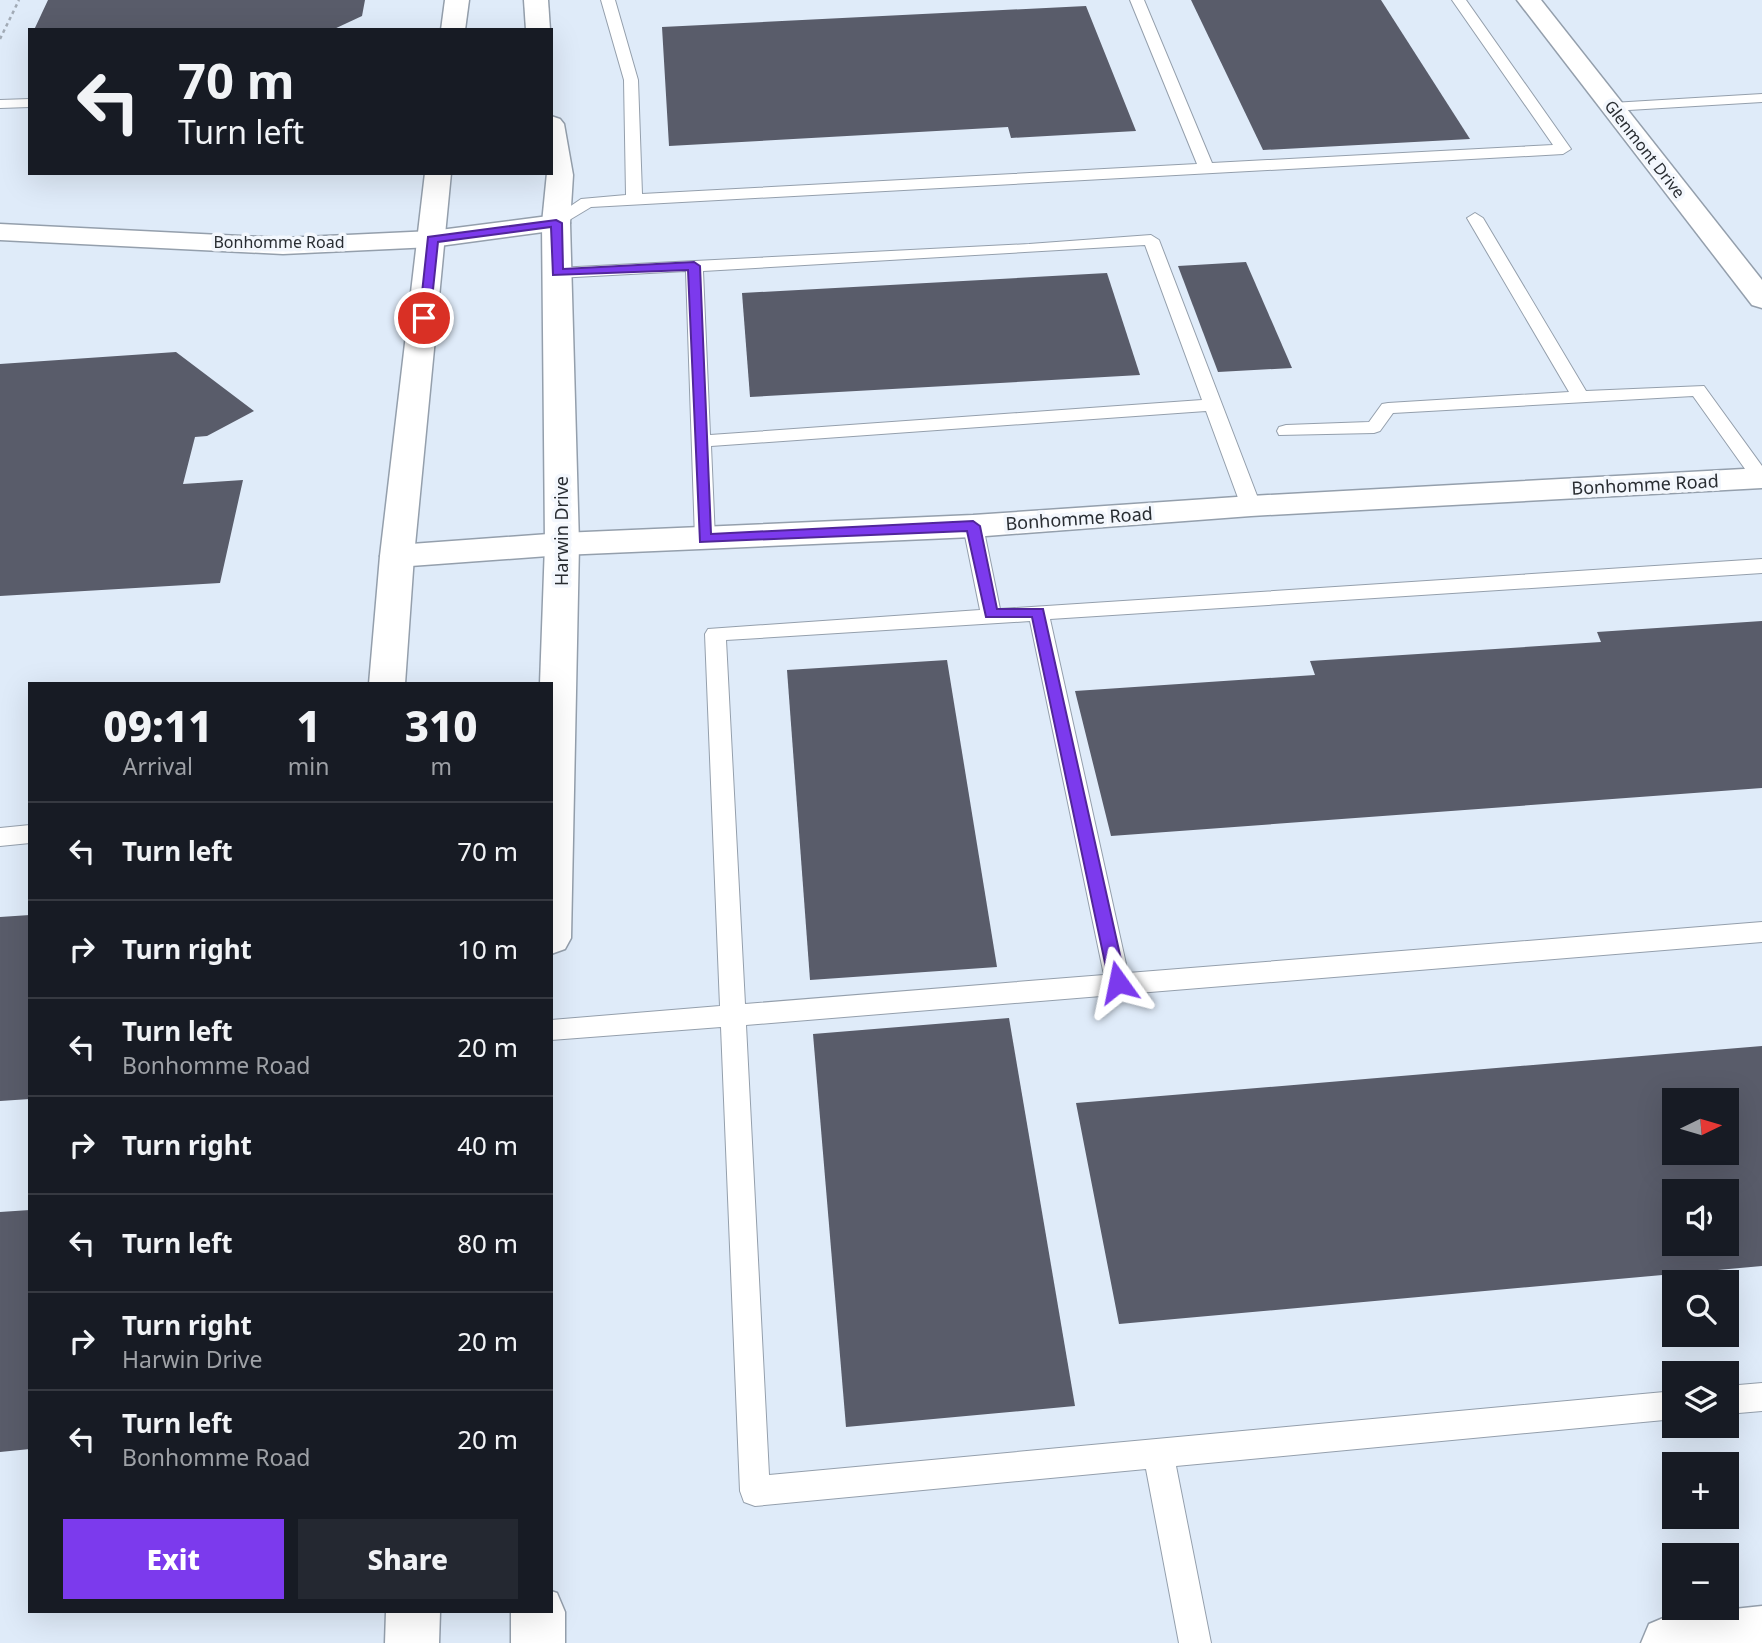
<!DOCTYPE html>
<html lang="en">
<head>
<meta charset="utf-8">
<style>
	:root { --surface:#171b24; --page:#242831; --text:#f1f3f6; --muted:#9ea1a6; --line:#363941; --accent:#7c3aed }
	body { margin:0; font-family:"Noto Sans",sans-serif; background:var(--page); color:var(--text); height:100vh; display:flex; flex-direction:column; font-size:26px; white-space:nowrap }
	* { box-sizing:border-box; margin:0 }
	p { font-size:23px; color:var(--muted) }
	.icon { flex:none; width:38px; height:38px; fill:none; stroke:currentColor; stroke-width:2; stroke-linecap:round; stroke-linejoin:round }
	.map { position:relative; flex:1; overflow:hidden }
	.panel { position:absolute; left:28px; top:682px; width:525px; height:931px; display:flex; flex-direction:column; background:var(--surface); border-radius:0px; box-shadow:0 7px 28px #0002 }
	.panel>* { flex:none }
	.hud { position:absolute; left:28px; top:28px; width:525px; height:147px; border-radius:0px; box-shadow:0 7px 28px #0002; background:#171b24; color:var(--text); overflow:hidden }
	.needle { width:46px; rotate:85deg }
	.controls { position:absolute; left:1662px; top:1088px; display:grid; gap:14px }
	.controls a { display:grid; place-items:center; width:77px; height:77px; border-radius:0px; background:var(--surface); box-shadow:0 7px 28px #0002; font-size:35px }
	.pin { position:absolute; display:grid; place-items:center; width:60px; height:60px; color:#fff; margin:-30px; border:4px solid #fff; border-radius:50%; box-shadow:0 2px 7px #0007 }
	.me { position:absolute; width:77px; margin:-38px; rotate:348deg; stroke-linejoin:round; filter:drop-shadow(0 0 5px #0008) }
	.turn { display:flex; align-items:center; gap:24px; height:147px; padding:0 35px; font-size:32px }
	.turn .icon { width:91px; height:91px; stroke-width:2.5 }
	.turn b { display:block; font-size:49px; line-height:60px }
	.eta { display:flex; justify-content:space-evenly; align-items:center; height:119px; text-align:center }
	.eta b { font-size:42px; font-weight:800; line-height:49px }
	.button { display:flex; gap:14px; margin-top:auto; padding:14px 35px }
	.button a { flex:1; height:80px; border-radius:0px; background:var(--accent); color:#fff; font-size:28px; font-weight:800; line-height:80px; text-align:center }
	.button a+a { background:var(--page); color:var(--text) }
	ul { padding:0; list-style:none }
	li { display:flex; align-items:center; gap:21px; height:98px; padding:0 35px; border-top:2px solid var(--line) }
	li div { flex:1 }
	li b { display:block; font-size:26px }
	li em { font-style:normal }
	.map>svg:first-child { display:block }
	.building { fill:#595c6a; fill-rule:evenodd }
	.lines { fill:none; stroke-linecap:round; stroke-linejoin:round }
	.lane-casing { stroke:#949fac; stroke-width:2 }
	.street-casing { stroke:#949fac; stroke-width:3 }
	.secondary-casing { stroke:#949fac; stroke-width:3 }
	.path { stroke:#a1aab5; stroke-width:2.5; stroke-dasharray:3.5 3.5; stroke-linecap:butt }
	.lane { fill:#fff; fill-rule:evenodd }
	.street { fill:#fff; fill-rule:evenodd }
	.secondary { fill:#fff; fill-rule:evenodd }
	.route { fill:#7c3aed; stroke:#51269a; stroke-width:2 }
	.labels { text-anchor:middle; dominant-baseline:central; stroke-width:7; stroke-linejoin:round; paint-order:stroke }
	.far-street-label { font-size:16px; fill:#292d32; stroke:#f3f7fd }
	.street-label { font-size:18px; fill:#292d32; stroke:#f3f7fd }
</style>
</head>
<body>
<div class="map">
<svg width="1762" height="1643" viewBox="0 0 1762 1643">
	<rect width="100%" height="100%" fill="#dfebf9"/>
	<g class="building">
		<path d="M 48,0 L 365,0 L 362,16 L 332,30 L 34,30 Z"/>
		<path d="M 1191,0 L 1381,0 L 1470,139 L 1263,150 Z"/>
		<path d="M 1086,6 L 1136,131 L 1011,138 L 1008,127 L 669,146 L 662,27 Z"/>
		<path d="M 1246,262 L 1292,368 L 1218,372 L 1178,266 Z"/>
		<path d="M 1107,273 L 1140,375 L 750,397 L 742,293 Z"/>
		<path d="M 176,352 L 254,411 L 207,436 L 195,437 L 183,484 L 243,480 L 220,583 L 0,596 L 0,364 Z"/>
		<path d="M 1762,621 L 1762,788 L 1111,836 L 1075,691 L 1315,675 L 1310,661 L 1601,642 L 1597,632 Z"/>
		<path d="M 947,660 L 997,967 L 810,980 L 787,670 Z"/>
		<path d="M 30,915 L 30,1099 L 0,1101 L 0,917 Z"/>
		<path d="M 1009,1018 L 1075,1406 L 846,1427 L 813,1034 Z"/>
		<path d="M 1762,1046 L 1762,1266 L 1119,1324 L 1076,1103 ZM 1675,1101 L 1727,1101 L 1727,1153 L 1675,1153 ZM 1675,1192 L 1727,1192 L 1727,1244 L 1675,1244 Z"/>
		<path d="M 30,1210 L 30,1449 L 0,1452 L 0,1212 Z"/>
	</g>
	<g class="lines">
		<defs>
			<g id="lane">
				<path d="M 601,0 L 615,0 L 638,80 L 642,194 L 1197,164 L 1130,0 L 1144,0 L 1212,163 L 1553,145 L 1452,0 L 1466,0 L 1571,149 L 1563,154 L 591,207 L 556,228 L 550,226 L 548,223 L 550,220 L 581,199 L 626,195 L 624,80 Z"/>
				<path d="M 1762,94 L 1762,102 L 1612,111 L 1605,107 L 1612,103 Z"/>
				<path d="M 30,99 L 30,107 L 0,108 L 0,100 Z"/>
				<path d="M 1475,213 L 1483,218 L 1586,391 L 1704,386 L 1762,466 L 1762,485 L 1755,483 L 1693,396 L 1393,413 L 1380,431 L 1374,433 L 1279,435 L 1277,431 L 1279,427 L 1286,425 L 1369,422 L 1382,404 L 1388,403 L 1569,392 L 1467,218 Z"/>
				<path d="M 1151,235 L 1159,240 L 1261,506 L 1258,510 L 1244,510 L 1241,506 L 1206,411 L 711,446 L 715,539 L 712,544 L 698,544 L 695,539 L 686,271 L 557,278 L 549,273 L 557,268 L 1029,244 ZM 1145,245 L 1202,400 L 710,435 L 703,271 Z"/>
				<path d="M 973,520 L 980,522 L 983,526 L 1000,609 L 1762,559 L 1762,573 L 1050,619 L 1128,973 L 1762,922 L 1762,942 L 746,1025 L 769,1475 L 1675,1391 L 1675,1419 L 1176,1466 L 1211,1643 L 1179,1643 L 1146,1469 L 755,1506 L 744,1502 L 740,1491 L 721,1027 L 551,1040 L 551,1020 L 720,1006 L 705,634 L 708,629 L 980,610 L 963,526 L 966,522 ZM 1030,621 L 1104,975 L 745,1004 L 726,640 Z"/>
				<path d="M 30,825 L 30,843 L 0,846 L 0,828 Z"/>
				<path d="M 1762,1383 L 1762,1411 L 1727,1414 L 1727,1386 Z"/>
			</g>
			<g id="street">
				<path d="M 1517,0 L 1541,0 L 1762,280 L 1762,308 L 1752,305 Z"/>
				<path d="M 556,215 L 566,217 L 570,223 L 566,229 L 432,247 L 283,254 L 0,240 L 0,224 L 283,238 L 432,231 Z"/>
				<path d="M 1762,468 L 1762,488 L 1251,516 L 973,537 L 562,555 L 397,567 L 385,564 L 380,556 L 385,548 L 397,545 L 562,533 L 973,515 L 1251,496 Z"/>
				<path d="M 1762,1606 L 1762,1643 L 1641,1643 L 1649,1624 L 1668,1616 Z"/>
			</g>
			<g id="secondary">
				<path d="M 445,0 L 469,0 L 465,30 L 441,30 Z"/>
				<path d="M 524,0 L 548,0 L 550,30 L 526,30 Z"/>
				<path d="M 551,116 L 560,119 L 564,124 L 573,175 L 570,223 L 579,544 L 571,938 L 565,949 L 551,954 L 551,684 L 540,684 L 545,544 L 542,223 L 547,173 L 551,173 Z"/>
				<path d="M 425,173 L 451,173 L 414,556 L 405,684 L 369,684 L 380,556 Z"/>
				<path d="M 551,1591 L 557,1593 L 565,1612 L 565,1643 L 511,1643 L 511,1612 L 551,1612 Z"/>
				<path d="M 386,1612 L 440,1612 L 439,1643 L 385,1643 Z"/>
			</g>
		</defs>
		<use href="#lane" class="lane-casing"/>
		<use href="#street" class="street-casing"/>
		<use href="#secondary" class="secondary-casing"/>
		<path class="path" d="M 0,39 L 19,0"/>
		<use href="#lane" class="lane"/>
		<use href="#street" class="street"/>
		<use href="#secondary" class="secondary"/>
	</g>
	<path class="route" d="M 556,220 L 562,223 L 563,269 L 694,262 L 700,266 L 711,534 L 973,521 L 980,526 L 997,609 L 1043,609 L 1126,982 L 1124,987 L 1112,987 L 1109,982 L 1032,617 L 986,617 L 967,531 L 700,542 L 688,270 L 553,275 L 551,227 L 438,242 L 430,318 L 419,321 L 428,237 Z"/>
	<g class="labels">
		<g class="far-street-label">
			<text transform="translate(1645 149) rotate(52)">Glenmont Drive</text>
			<text x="279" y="242">Bonhomme Road</text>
		</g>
		<g class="street-label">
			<text transform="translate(1645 484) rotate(-3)">Bonhomme Road</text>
			<text transform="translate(1079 518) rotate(-4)">Bonhomme Road</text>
			<text transform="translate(561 531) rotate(-90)">Harwin Drive</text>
		</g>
	</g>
</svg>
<div class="controls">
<a><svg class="needle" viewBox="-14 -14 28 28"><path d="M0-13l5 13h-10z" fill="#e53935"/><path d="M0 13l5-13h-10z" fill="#9ea1a6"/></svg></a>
<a><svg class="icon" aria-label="sound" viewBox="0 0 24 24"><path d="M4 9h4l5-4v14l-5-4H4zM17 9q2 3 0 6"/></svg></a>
<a><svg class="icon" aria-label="search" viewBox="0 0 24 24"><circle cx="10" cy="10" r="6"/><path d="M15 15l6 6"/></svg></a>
<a><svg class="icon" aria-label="layers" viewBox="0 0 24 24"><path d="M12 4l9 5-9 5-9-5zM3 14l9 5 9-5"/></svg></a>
<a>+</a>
<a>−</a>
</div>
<div class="pin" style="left:424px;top:318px;background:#d93025"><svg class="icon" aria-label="arrive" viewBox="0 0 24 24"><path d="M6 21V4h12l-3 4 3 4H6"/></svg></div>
<svg class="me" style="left:1118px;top:982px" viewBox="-20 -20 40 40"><path d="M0-17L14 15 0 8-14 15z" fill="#7c3aed" stroke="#fff" stroke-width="4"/></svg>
<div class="hud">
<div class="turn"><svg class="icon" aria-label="left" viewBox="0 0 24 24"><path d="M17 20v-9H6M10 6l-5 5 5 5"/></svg><div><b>70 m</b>Turn left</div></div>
</div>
<section class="panel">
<div class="eta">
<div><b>09:11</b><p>Arrival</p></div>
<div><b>1</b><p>min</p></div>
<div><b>310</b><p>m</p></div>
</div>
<ul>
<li><svg class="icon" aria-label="left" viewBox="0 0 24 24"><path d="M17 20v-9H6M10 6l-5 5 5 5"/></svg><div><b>Turn left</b></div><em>70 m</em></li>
<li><svg class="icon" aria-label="right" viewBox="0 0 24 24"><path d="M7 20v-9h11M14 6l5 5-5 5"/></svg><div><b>Turn right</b></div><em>10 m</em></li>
<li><svg class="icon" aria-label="left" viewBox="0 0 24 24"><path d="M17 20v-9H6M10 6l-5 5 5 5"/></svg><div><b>Turn left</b><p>Bonhomme Road</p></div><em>20 m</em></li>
<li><svg class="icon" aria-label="right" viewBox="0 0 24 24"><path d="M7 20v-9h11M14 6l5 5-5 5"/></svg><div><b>Turn right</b></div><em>40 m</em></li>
<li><svg class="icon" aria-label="left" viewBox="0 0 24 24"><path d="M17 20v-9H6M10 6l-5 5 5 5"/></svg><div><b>Turn left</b></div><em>80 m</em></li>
<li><svg class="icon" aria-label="right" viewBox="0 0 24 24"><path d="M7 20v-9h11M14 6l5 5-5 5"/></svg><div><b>Turn right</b><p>Harwin Drive</p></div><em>20 m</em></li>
<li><svg class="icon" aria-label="left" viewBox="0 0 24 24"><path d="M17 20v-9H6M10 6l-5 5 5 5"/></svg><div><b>Turn left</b><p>Bonhomme Road</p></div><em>20 m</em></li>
</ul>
<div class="button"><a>Exit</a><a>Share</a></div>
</section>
</div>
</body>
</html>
